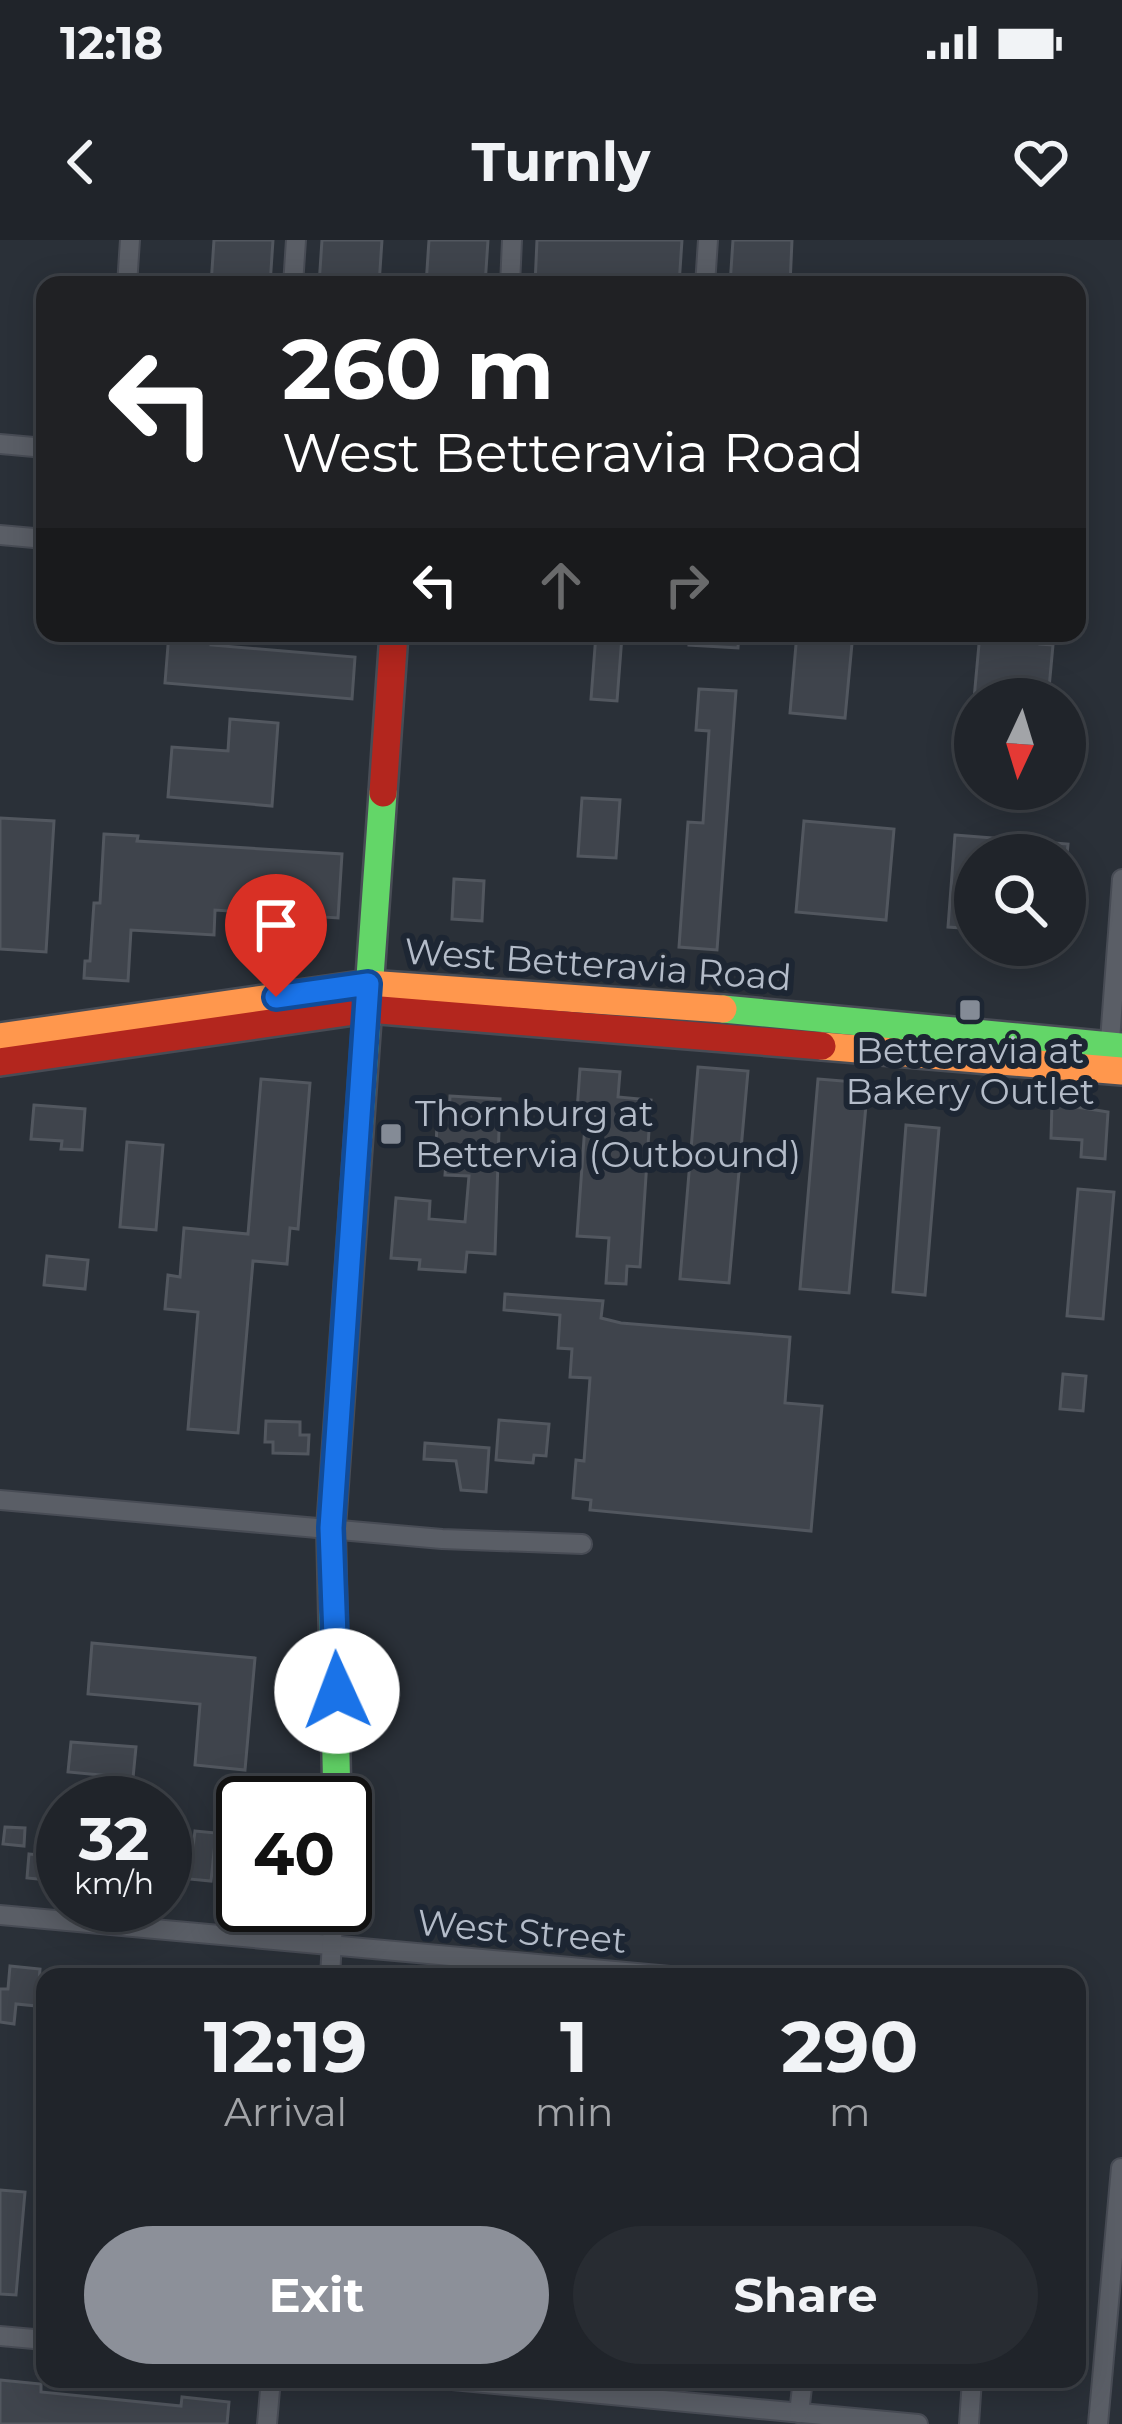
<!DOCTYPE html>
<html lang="en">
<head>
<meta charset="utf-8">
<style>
	:root { --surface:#20242a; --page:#282c32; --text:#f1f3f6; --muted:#a2a4a8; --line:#3d4147; --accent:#8c9099 }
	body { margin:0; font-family:Montserrat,sans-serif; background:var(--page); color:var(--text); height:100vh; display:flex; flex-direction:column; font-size:45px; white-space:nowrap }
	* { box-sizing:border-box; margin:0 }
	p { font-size:39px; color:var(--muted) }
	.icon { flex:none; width:66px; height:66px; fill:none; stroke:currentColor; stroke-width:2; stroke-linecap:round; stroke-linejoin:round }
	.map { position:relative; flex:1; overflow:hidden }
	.sheet { position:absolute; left:36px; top:1728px; width:1050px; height:420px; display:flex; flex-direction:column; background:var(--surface); border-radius:24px; box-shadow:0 6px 30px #0003,0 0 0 3px var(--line) }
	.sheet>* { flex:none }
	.hud { position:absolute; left:36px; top:36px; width:1050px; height:366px; border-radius:24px; box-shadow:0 6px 30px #0003,0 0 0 3px var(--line); background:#202124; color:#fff; overflow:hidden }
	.needle { width:78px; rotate:184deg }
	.fabs { position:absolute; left:954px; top:438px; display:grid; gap:24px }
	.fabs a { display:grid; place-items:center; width:132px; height:132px; border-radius:50%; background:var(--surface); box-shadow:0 6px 30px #0003,0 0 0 3px var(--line); font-size:60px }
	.speed { position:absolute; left:36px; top:1536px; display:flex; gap:24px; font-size:60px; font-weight:700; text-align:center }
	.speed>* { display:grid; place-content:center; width:156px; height:156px; border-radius:50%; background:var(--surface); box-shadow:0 6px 30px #0003,0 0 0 3px var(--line); line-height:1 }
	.speed small { font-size:30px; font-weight:400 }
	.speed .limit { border:6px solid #111; border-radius:18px; background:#fff; color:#111 }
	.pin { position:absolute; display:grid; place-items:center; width:102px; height:102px; color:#fff; margin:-123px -51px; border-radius:50% 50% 50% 0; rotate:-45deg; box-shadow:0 0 12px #0007 }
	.pin .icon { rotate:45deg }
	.me { position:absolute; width:132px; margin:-66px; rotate:358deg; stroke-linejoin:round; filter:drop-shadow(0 0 9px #0008) }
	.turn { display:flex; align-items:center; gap:42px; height:252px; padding:0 48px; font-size:54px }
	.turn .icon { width:156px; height:156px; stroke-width:2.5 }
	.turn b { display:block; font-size:84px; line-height:102px }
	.lanes { display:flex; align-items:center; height:114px; padding:0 48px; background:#0003; justify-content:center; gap:60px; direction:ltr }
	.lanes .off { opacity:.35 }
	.eta { display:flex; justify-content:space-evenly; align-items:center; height:204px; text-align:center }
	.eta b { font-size:72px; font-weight:700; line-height:84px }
	.cta { display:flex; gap:24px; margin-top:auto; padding:24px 48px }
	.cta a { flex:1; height:138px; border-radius:72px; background:var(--accent); color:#fff; font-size:48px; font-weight:700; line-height:138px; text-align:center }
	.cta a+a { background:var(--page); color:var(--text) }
	.status { display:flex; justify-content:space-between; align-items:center; height:84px; padding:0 60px; background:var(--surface); direction:ltr }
	.status svg { height:33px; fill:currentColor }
	header { display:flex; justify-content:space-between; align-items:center; height:156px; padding:0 48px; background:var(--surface); font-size:54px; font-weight:700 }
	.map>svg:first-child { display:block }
	.building { fill:#3f444c; stroke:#52575f; stroke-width:3 }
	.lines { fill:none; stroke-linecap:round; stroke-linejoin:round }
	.street-casing { stroke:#484c55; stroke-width:22 }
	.fast-casing { stroke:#484c55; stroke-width:32 }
	.slow-casing { stroke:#484c55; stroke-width:32 }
	.jam-casing { stroke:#484c55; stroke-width:32 }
	.street { stroke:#5a5e66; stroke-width:18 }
	.fast { stroke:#63d668; stroke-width:27 }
	.slow { stroke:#ff974d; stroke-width:27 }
	.jam { stroke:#b3261e; stroke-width:27 }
	.route-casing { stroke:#114b97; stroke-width:30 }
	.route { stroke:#1a73e8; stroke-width:21 }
	.poi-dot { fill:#848b96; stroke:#1d2633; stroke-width:4.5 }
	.labels { text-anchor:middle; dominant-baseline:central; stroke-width:12; stroke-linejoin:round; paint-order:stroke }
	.street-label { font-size:36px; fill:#b4bcc9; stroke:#1d2633 }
	.poi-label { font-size:36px; fill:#b4bcc9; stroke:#1d2633 }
</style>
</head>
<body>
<div class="status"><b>12:18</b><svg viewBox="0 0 49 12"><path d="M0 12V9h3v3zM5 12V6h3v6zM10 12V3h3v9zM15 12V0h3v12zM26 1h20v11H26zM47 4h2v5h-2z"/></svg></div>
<header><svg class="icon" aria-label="back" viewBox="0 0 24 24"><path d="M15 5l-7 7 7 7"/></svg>Turnly<svg class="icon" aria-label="heart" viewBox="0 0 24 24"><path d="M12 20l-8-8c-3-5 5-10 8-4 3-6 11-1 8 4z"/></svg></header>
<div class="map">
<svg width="1122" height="2184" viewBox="0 0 1122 2184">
	<rect width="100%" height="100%" fill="#2a3038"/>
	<g class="building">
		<path d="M 214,0 L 273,0 L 270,45 L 211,45 Z"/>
		<path d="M 322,0 L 382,0 L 379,45 L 319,45 Z"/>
		<path d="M 429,0 L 488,0 L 485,45 L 426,45 Z"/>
		<path d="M 537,0 L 682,0 L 679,45 L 535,45 Z"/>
		<path d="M 733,0 L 792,0 L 790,45 L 730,45 Z"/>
		<path d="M 169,393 L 212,393 L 211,405 L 355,417 L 352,459 L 165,443 Z"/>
		<path d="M 690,393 L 739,393 L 738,408 L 689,405 Z"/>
		<path d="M 797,393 L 853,393 L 845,478 L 790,473 Z"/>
		<path d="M 980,393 L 1041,393 L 1040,404 L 1053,405 L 1048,459 L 974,459 Z"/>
		<path d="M 596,394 L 622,396 L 617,461 L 591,459 Z"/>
		<path d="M 699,449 L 736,451 L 717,710 L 679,707 L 688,582 L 703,583 L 709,491 L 696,490 Z"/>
		<path d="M 230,479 L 278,483 L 272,566 L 168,557 L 172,507 L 228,511 Z"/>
		<path d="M 582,558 L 620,560 L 616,618 L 578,616 Z"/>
		<path d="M 0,578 L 54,581 L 46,712 L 0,709 Z"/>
		<path d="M 804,581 L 894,589 L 886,680 L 796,672 Z"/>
		<path d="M 104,594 L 138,596 L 137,601 L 342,614 L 338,678 L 215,670 L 214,695 L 131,690 L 128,741 L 84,738 L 85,721 L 90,721 L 94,663 L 100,663 Z"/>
		<path d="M 955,595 L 1068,604 L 1067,615 L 975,615 L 975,689 L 948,687 Z"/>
		<path d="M 454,639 L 484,641 L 482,681 L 452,679 Z"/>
		<path d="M 698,827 L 748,831 L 729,1043 L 680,1039 Z"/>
		<path d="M 580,829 L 620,832 L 618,857 L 651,860 L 640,1027 L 627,1026 L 626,1044 L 606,1043 L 609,998 L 577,996 L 586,871 L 577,871 Z"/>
		<path d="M 261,839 L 310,843 L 298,989 L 290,988 L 287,1024 L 253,1021 L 238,1193 L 188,1189 L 198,1072 L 165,1069 L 168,1035 L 180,1037 L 184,988 L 248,994 Z"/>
		<path d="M 818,839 L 868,843 L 849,1053 L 800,1049 Z"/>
		<path d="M 450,856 L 500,859 L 495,1014 L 467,1012 L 465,1032 L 419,1029 L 420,1020 L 391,1018 L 396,958 L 430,961 L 429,979 L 465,982 L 469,936 L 445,935 L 447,910 L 436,909 L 437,882 L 449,883 Z"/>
		<path d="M 1052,863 L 1108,872 L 1105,919 L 1081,917 L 1082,900 L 1051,898 Z"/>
		<path d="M 34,865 L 85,869 L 82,910 L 61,909 L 62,901 L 31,899 Z"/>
		<path d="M 906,885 L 939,888 L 925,1055 L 893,1052 Z"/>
		<path d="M 127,902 L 163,905 L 156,990 L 120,987 Z"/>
		<path d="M 1078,949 L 1114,952 L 1103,1079 L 1067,1076 Z"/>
		<path d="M 47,1016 L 88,1020 L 85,1049 L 44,1045 Z"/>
		<path d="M 505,1054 L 603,1061 L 601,1078 L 621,1083 L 790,1097 L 785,1163 L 822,1166 L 811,1291 L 590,1270 L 591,1260 L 573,1258 L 576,1220 L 584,1221 L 590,1138 L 570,1137 L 572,1109 L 558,1108 L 560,1075 L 504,1070 Z"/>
		<path d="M 1063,1134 L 1086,1136 L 1083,1171 L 1060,1169 Z"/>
		<path d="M 499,1180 L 549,1184 L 546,1216 L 534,1215 L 533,1223 L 496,1220 Z"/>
		<path d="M 266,1181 L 300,1182 L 300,1195 L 309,1195 L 308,1214 L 273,1213 L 273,1202 L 265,1202 Z"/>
		<path d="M 425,1203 L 489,1208 L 486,1252 L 461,1250 L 456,1221 L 424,1219 Z"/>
		<path d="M 92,1403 L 255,1418 L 245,1530 L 195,1525 L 200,1464 L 88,1454 Z"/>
		<path d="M 71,1502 L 136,1507 L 133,1538 L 68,1532 Z"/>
		<path d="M 5,1587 L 25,1588 L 24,1606 L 3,1604 Z"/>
		<path d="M 195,1591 L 216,1593 L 211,1641 L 189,1639 Z"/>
		<path d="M 29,1614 L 51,1616 L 49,1640 L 27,1638 Z"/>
		<path d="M 10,1726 L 40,1729 L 37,1766 L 16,1764 L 14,1784 L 0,1782 L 0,1749 L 8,1749 Z"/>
		<path d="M 0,1950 L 25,1952 L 16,2055 L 0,2054 Z"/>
		<path d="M 0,2140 L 41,2144 L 41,2152 L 181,2166 L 182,2157 L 229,2162 L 227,2184 L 0,2184 Z"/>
	</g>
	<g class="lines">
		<defs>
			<g id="street">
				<path d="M 127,45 L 130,0"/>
				<path d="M 293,45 L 296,0"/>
				<path d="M 510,45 L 512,0"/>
				<path d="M 705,45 L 708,0"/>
				<path d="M 0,204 L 45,208"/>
				<path d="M 0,295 L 45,299"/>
				<path d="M 1109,814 L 1122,639"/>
				<path d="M 0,1260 L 442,1299 L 582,1304"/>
				<path d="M 0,1675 L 681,1737"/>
				<path d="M 330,1737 L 334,1665"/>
				<path d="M 0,2096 L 45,2100"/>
				<path d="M 442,2139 L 918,2184"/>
				<path d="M 799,2173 L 803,2139"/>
				<path d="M 267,2184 L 271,2139"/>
				<path d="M 969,2184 L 972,2139"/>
				<path d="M 1098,2184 L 1121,1928"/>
			</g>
			<g id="fast">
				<path d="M 723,769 L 1122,807"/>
				<path d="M 337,1563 L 331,1288 L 383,553"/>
			</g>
			<g id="slow">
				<path d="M 0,797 L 368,744 L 723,769"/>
				<path d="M 822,806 L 1122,831"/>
			</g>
			<g id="jam">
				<path d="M 383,553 L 394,393"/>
				<path d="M 0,822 L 368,769 L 822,806"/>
			</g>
		</defs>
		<use href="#street" class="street-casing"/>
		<use href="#fast" class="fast-casing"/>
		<use href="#slow" class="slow-casing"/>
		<use href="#jam" class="jam-casing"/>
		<use href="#street" class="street"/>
		<use href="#fast" class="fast"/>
		<use href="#slow" class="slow"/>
		<use href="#jam" class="jam"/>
	</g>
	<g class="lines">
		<defs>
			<path id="route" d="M 276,757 L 368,744 L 331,1288 L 337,1451"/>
		</defs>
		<use href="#route" class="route-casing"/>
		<use href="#route" class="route"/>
	</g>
	<g class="poi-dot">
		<rect x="958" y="758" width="24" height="24" rx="6"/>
		<rect x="379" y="882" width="24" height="24" rx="6"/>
	</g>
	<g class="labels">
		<g class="street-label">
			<text transform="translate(598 724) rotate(4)">West Betteravia Road</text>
			<text transform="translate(522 1691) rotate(5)">West Street</text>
		</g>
		<g class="poi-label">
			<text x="970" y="810">Betteravia at<tspan x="970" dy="41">Bakery Outlet</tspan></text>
			<text x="415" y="873" text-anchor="start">Thornburg at<tspan x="415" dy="41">Bettervia (Outbound)</tspan></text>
		</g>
	</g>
</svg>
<div class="fabs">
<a><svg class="needle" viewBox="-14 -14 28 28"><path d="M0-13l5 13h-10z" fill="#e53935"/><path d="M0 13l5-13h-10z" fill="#a2a4a8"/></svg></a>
<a><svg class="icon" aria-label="search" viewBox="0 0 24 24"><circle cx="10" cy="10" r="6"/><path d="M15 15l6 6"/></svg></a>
</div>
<div class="speed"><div>32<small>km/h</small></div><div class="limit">40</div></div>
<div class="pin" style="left:276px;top:757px;background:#d93025"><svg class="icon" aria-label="arrive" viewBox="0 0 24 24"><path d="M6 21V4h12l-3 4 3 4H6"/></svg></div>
<svg class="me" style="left:337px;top:1451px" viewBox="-20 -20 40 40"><circle r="19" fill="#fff"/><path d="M0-13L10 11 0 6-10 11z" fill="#1a73e8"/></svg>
<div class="hud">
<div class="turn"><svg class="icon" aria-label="left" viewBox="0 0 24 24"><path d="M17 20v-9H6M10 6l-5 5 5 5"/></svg><div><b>260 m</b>West Betteravia Road</div></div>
<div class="lanes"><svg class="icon" aria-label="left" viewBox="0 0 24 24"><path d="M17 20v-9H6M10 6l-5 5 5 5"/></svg><svg class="icon off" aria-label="ahead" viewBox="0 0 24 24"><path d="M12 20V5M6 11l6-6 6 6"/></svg><svg class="icon off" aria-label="right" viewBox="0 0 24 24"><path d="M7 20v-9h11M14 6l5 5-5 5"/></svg></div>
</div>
<section class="sheet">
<div class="eta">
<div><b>12:19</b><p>Arrival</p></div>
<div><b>1</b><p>min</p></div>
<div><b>290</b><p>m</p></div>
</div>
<div class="cta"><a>Exit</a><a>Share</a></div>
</section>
</div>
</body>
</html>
